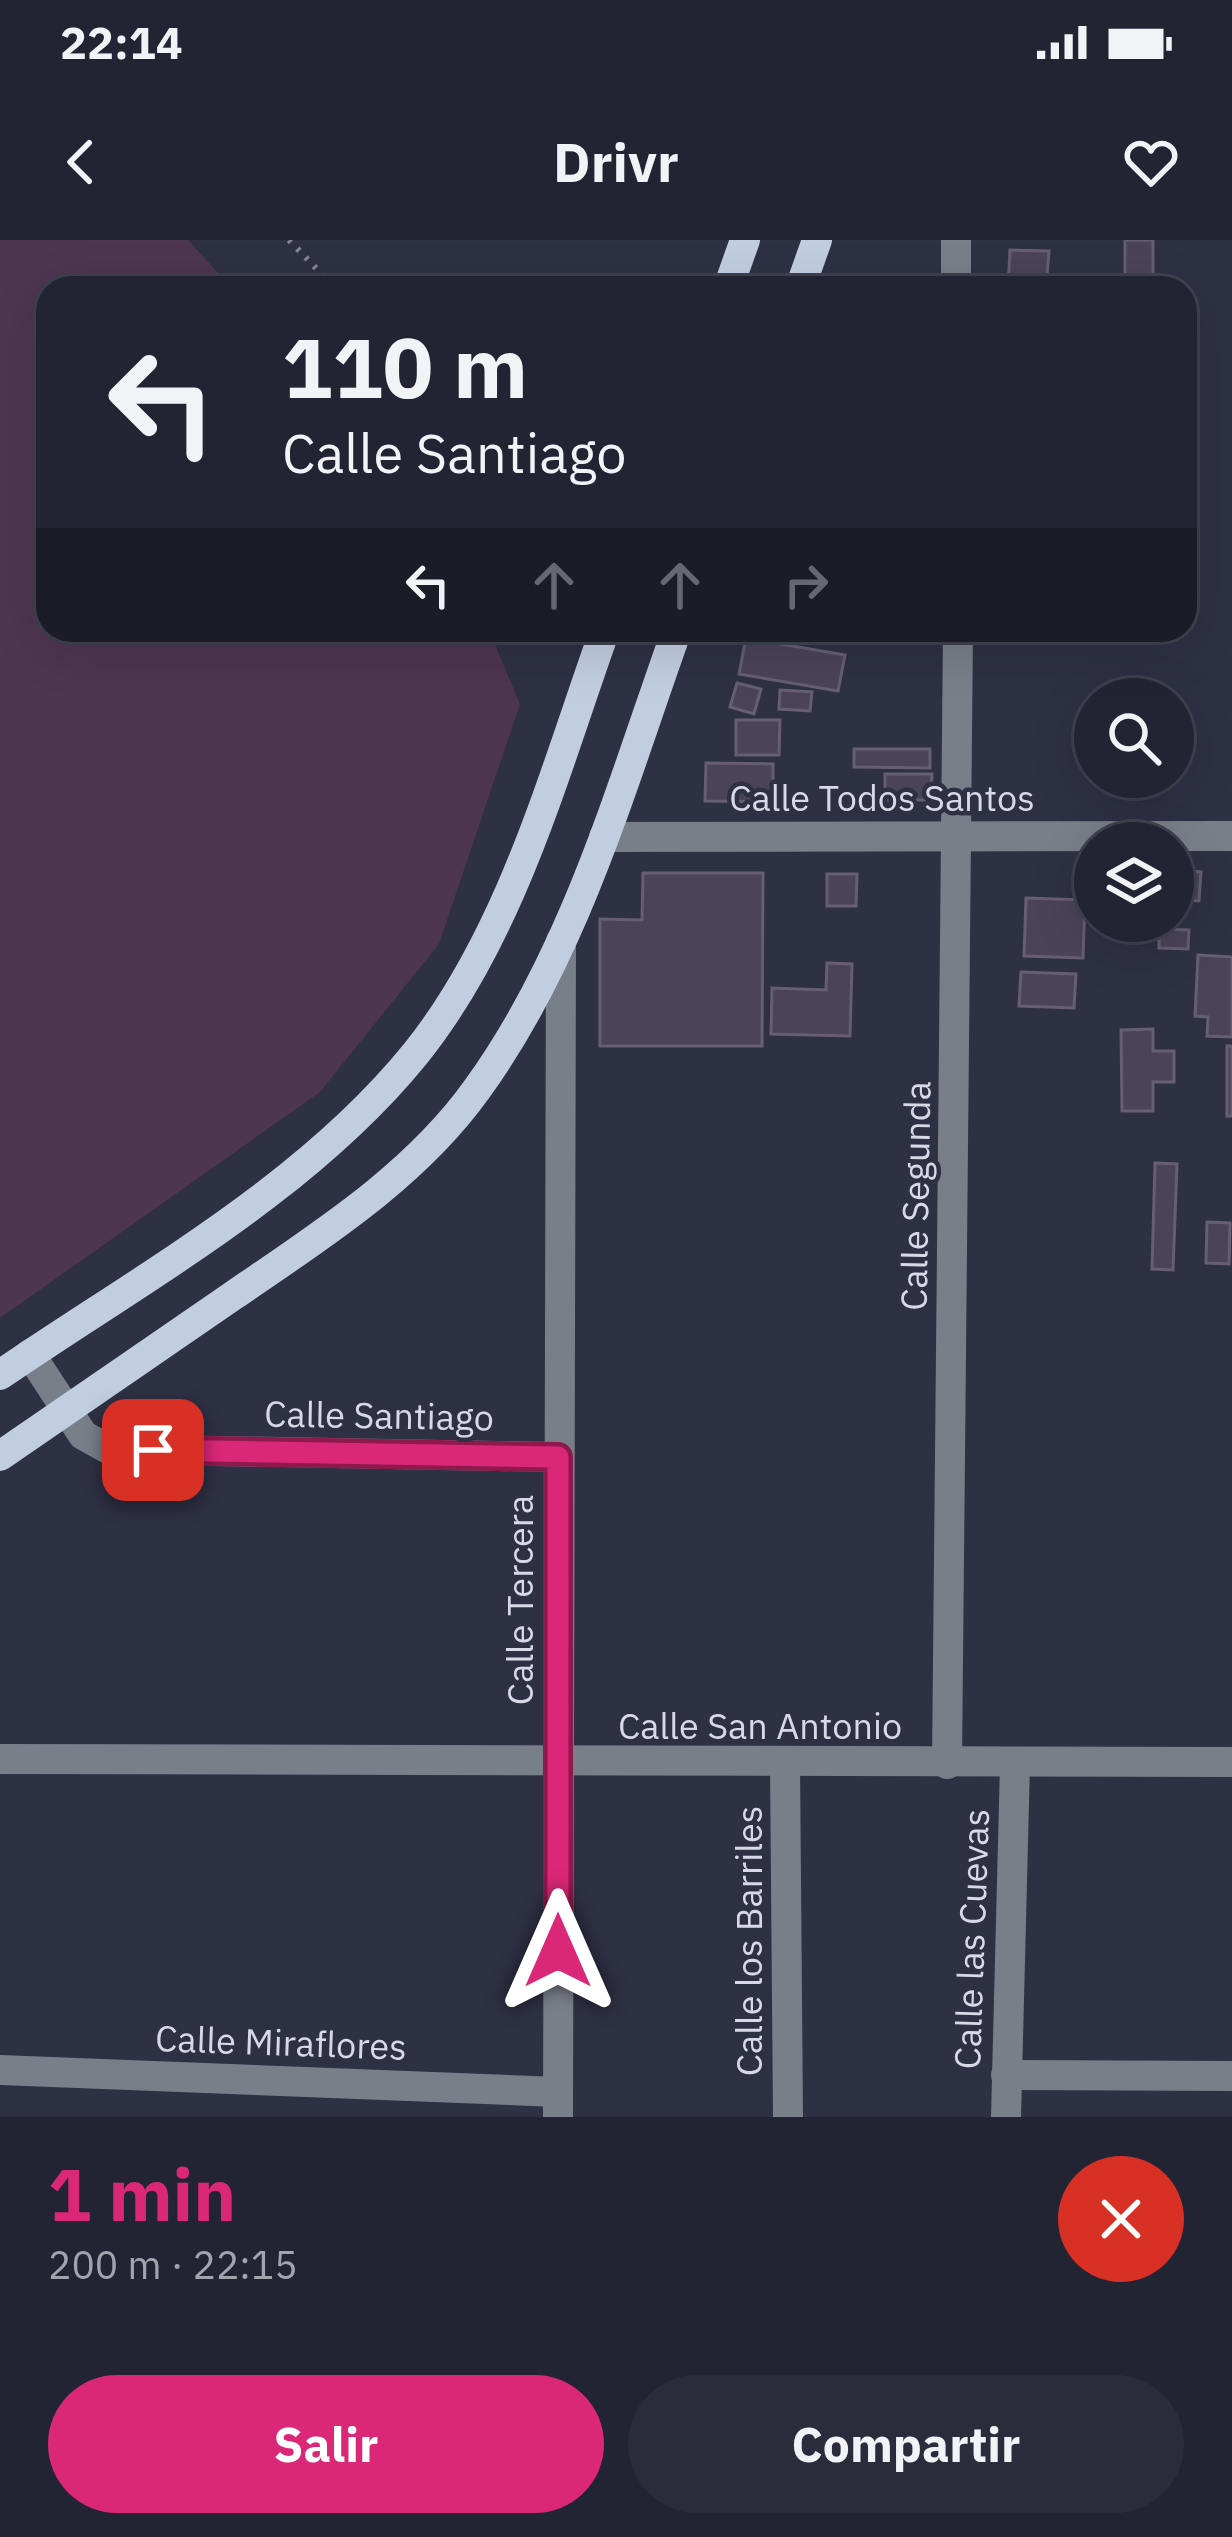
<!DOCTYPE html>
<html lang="es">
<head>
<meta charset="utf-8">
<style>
	:root { --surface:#222433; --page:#2a2c3b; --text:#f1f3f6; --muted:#a2a4ac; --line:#3f414e; --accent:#db2777 }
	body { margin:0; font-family:"IBM Plex Sans",sans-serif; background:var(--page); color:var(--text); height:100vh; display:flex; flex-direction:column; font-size:45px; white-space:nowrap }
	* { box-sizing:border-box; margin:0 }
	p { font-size:39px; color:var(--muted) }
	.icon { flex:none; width:66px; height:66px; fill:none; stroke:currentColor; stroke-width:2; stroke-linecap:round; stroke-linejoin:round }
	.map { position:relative; height:1877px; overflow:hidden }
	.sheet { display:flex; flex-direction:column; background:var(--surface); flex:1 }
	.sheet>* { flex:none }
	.guide { position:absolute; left:36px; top:36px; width:1161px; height:366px; border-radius:36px; box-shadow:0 12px 48px #0002,0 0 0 3px var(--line); background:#222433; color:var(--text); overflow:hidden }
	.controls { position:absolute; left:1074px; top:438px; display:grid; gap:24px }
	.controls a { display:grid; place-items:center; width:120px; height:120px; border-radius:50%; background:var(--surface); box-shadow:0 12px 48px #0002,0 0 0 3px var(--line); font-size:60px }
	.pin { position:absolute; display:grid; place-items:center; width:102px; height:102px; color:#fff; margin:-51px; border-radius:24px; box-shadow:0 6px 18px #0006 }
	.me { position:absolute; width:132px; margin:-66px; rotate:0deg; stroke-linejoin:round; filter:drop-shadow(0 0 9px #0008) }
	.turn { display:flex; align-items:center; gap:42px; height:252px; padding:0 48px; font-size:54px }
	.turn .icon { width:156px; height:156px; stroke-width:2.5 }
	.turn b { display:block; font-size:84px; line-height:102px }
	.lanes { display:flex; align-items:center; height:114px; padding:0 48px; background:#0003; justify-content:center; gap:60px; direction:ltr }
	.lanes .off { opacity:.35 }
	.round { display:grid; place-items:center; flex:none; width:126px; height:126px; border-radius:63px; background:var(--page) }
	.summary { display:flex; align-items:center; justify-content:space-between; height:204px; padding:0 48px }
	h1 { font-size:72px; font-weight:700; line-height:90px; color:var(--accent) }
	.cta { display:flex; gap:24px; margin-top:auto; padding:24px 48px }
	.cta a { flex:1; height:138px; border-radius:72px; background:var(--accent); color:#fff; font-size:48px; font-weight:700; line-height:138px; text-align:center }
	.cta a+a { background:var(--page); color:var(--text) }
	.status { display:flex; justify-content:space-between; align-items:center; height:84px; padding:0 60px; background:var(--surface); direction:ltr }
	.status svg { height:33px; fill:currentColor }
	header { display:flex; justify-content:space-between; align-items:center; height:156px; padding:0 48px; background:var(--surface); font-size:54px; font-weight:700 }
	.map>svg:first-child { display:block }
	.green { fill:#4e3551 }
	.building { fill:#4b4358; stroke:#665e74; stroke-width:3 }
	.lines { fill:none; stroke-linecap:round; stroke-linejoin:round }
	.path { stroke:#838595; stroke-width:6; stroke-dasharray:3 9; stroke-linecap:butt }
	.minor { stroke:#797f89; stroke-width:30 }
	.major { stroke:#c1cde1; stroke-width:30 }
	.route-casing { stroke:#8e194d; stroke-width:30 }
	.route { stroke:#db2777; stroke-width:21 }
	.labels { text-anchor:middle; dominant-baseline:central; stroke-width:9; stroke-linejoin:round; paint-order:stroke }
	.street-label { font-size:36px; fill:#d8d9e6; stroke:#2e3044 }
</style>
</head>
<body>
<div class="status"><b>22:14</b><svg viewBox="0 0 49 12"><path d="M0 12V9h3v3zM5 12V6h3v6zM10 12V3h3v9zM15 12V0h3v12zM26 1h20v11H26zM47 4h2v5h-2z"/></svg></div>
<header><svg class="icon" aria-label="back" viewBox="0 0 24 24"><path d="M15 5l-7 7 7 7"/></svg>Drivr<svg class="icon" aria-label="heart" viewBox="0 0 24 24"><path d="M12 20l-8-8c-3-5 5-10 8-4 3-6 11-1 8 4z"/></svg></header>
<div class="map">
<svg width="1232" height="1877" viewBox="0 0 1232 1877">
	<rect width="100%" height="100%" fill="#2e3044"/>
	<path class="green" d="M 0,0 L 188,0 L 232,48 L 48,48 L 48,390 L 489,390 L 520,464 L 439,704 L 320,852 L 0,1078 Z"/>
	<g class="building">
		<rect x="1125" y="0" width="28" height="37"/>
		<path d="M 1010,10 L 1049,11 L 1046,48 L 1008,48 Z"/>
		<path d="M 746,398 L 845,415 L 838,451 L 739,434 Z"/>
		<path d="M 737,443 L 761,449 L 754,474 L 730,467 Z"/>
		<path d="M 780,450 L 812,452 L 810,471 L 779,469 Z"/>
		<path d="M 736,480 L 780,480 L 779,515 L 736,515 Z"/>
		<path d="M 854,509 L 930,509 L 930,528 L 854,527 Z"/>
		<path d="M 706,523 L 773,524 L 773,562 L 705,561 Z"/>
		<path d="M 885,534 L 932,534 L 931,560 L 885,560 Z"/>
		<path d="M 1173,630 L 1201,632 L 1199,661 L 1173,659 Z"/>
		<path d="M 643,633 L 763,633 L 762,806 L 600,806 L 600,679 L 642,680 Z"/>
		<path d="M 827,634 L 857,634 L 856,666 L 827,666 Z"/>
		<path d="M 1026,658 L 1085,660 L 1083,718 L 1024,716 Z"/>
		<path d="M 1159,689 L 1189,690 L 1188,709 L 1159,708 Z"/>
		<path d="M 1198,715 L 1232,717 L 1232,797 L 1207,796 L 1208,777 L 1195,776 Z"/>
		<path d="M 827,723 L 852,724 L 850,796 L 771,794 L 772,748 L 826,750 Z"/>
		<path d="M 1021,732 L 1076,734 L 1074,768 L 1019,766 Z"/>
		<path d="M 1153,789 L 1153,811 L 1174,811 L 1174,842 L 1153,842 L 1153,871 L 1122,871 L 1121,790 Z"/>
		<rect x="1227" y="806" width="5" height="70"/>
		<path d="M 1155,923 L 1177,924 L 1173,1030 L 1152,1029 Z"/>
		<path d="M 1207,982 L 1230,983 L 1229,1024 L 1206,1023 Z"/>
	</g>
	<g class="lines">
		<g class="path">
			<path d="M 289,0 L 335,48"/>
			<path d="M 564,390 L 570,403"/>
		</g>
		<g class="minor">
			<path d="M 956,0 L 956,48"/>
			<path d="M 604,597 L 1232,596"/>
			<path d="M 30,1114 L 83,1195 L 108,1209 L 558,1217"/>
			<path d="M 0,1519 L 1232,1522"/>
			<path d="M 785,1523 L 788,1877"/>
			<path d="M 947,1524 L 958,390"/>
			<path d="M 0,1830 L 558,1852"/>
			<path d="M 1006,1835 L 1232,1836"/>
			<path d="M 558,1877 L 561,701"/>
			<path d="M 1006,1877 L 1015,1524"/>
		</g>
		<g class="major">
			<path d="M 728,48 L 745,0"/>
			<path d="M 800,48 L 817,0"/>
			<path d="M 0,1135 C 143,1037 306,949 416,813 C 512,693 554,532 605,390"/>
			<path d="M 0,1216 C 78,1162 156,1109 234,1055 C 320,996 415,936 477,849 C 575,714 621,546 677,390"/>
		</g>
	</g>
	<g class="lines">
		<defs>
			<path id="route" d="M 153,1210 L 558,1217 L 558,1711"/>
		</defs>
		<use href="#route" class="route-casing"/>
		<use href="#route" class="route"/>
	</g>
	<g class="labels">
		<g class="street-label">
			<text x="882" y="557">Calle Todos Santos</text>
			<text transform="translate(915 956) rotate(-89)">Calle Segunda</text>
			<text transform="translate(379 1175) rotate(1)">Calle Santiago</text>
			<text transform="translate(519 1360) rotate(-90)">Calle Tercera</text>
			<text x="760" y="1485">Calle San Antonio</text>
			<text transform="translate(971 1699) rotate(-88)">Calle las Cuevas</text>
			<text transform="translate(748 1701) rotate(-90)">Calle los Barriles</text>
			<text transform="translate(281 1802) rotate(2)">Calle Miraflores</text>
		</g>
	</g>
</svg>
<div class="controls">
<a><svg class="icon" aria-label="search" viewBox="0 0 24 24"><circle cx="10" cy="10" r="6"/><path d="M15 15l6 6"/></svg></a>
<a><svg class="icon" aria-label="layers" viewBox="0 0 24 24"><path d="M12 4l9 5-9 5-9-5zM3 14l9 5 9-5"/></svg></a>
</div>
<div class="pin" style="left:153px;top:1210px;background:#d93025"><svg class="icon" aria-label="arrive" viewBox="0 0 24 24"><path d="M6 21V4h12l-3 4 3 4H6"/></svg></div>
<svg class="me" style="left:558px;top:1711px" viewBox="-20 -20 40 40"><path d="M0-17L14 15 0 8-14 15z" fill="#db2777" stroke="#fff" stroke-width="4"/></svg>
<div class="guide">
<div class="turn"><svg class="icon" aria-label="left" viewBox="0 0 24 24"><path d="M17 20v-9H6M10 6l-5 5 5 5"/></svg><div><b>110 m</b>Calle Santiago</div></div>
<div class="lanes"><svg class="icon" aria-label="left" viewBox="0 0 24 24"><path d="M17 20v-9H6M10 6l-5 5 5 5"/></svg><svg class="icon off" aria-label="ahead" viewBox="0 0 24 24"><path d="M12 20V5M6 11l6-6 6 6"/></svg><svg class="icon off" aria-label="ahead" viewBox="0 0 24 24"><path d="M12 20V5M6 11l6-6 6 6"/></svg><svg class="icon off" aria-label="right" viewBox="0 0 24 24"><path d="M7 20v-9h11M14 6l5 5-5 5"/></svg></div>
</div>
</div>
<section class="sheet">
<div class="summary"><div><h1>1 min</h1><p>200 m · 22:15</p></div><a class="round" style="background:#d93025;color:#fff"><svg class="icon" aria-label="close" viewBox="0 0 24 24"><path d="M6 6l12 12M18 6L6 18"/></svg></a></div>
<div class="cta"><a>Salir</a><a>Compartir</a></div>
</section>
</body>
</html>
